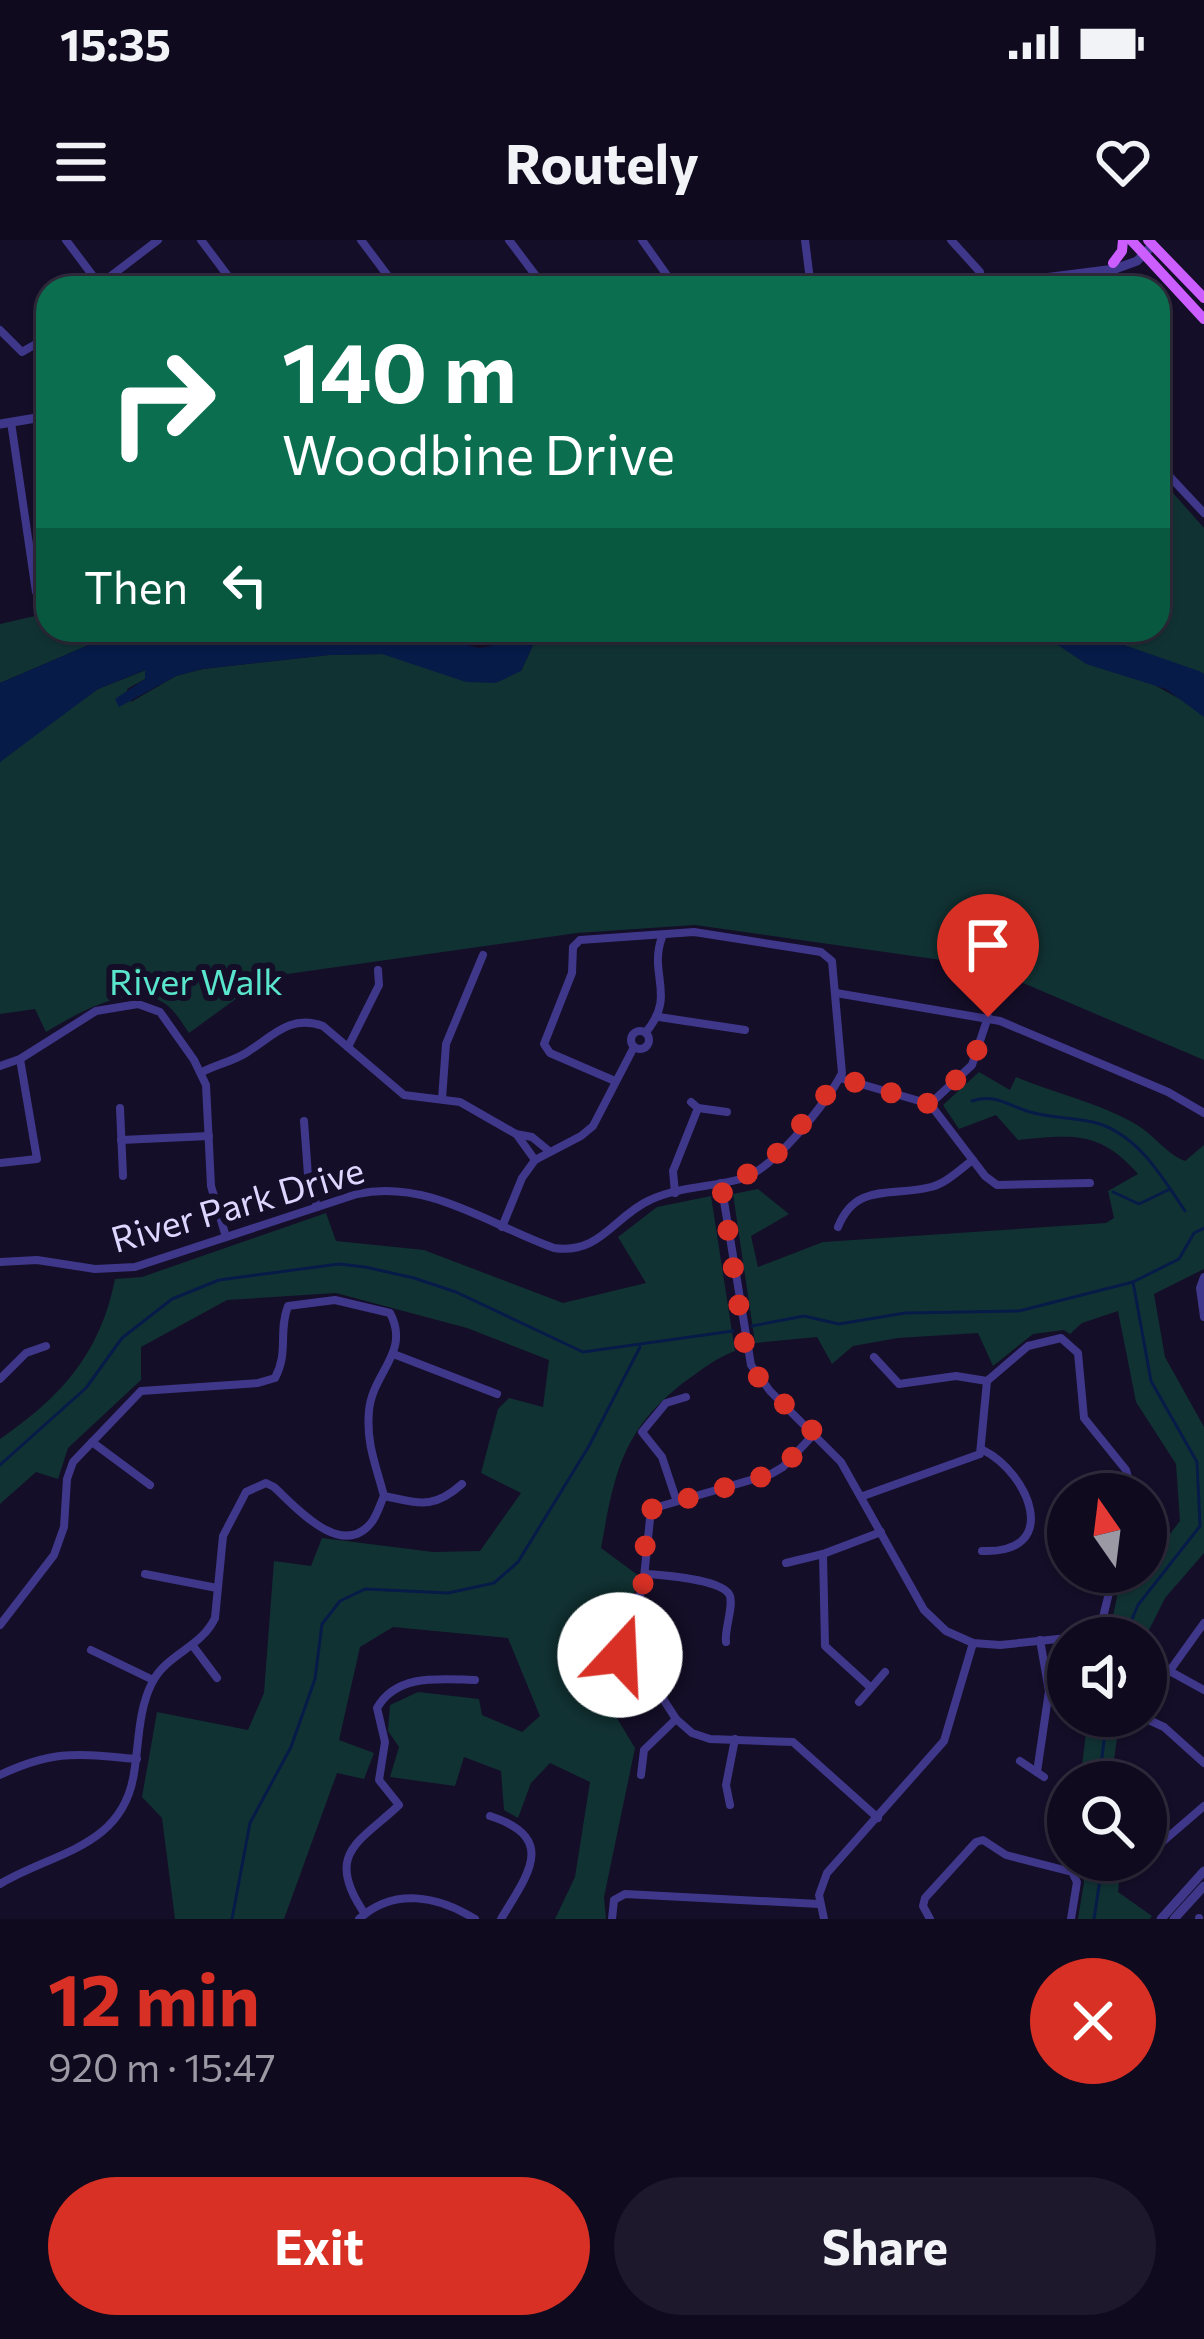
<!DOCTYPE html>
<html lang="en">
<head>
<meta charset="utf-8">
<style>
	:root { --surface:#0f0a1e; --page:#1d182b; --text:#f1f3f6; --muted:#9b9aa4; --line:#2f2b3c; --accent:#d93025 }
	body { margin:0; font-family:Commissioner,sans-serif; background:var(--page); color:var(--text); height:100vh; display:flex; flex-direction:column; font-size:45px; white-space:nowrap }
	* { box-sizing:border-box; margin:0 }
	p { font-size:39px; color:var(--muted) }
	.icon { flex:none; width:66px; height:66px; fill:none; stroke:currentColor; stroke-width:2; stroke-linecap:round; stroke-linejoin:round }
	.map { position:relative; height:1679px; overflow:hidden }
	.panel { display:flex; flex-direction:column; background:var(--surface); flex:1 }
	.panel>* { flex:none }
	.hud { position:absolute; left:36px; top:36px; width:1134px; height:366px; border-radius:36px; box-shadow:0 3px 9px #0004,0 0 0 3px var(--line); background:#0b6e4f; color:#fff; overflow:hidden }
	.needle { width:78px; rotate:346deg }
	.controls { position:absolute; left:1047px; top:1233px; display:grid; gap:24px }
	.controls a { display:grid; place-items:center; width:120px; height:120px; border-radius:50%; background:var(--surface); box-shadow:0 3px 9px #0004,0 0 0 3px var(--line); font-size:60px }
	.pin { position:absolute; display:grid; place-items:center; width:102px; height:102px; color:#fff; margin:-123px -51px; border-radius:50% 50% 50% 0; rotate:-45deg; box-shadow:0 0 12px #0007 }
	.pin .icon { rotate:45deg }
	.me { position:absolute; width:132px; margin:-66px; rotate:20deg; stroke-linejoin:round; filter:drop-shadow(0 0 9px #0008) }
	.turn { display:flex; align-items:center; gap:42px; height:252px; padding:0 48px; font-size:54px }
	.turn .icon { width:156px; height:156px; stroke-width:2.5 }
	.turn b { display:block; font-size:84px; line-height:102px }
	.then { display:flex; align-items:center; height:114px; padding:0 48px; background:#0003; gap:24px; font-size:45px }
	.round { display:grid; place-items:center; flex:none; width:126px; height:126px; border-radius:63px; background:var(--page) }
	.headline { display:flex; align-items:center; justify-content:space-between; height:204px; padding:0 48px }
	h1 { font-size:72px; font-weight:700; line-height:90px; color:var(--accent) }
	.primary-button { display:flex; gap:24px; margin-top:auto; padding:24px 48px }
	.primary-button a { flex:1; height:138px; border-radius:72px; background:var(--accent); color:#fff; font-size:48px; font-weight:700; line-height:138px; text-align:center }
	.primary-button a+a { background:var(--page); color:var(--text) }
	.status { display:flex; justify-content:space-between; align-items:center; height:84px; padding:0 60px; background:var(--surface); direction:ltr }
	.status svg { height:33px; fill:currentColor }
	header { display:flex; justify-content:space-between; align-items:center; height:156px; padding:0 48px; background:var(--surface); font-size:54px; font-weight:700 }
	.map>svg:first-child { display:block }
	.green { fill:#113233 }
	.water { fill:#071b48 }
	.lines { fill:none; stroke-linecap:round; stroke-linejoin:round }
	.stream { stroke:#071b48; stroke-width:3 }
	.minor { stroke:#3f378a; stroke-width:8 }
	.tertiary { stroke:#3f378a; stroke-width:9 }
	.primary { stroke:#cc5dff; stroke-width:10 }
	.route { stroke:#d93025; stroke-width:21; stroke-dasharray:0 37.8 }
	.labels { text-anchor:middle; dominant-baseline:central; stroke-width:12; stroke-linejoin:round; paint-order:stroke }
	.park-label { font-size:36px; fill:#5ae6cc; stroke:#140e28 }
	.street-label { font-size:36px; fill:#ddd6ff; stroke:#140e28 }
</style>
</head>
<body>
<div class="status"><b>15:35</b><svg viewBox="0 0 49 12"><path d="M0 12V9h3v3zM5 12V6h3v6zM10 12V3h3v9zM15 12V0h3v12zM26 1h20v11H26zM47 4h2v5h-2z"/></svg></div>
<header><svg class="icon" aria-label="menu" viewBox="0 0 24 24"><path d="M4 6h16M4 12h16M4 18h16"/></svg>Routely<svg class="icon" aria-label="heart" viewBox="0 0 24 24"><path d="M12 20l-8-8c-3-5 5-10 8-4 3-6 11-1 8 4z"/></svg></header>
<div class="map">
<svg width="1204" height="1679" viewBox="0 0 1204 1679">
	<rect width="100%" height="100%" fill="#140e28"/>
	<g class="green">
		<path d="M 1158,236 L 1204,288 L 1204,434 L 1101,397 L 1090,390 L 1158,390 Z"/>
		<path d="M 48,373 L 48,390 L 140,390 L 98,401 L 0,443 L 0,384 Z"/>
		<path d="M 540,390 L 1055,390 L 1196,468 L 1204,476 L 1204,820 L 983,726 L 695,685 L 577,693 L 266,737 L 189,793 C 182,783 175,770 164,763 C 132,741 74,775 46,792 L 35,769 L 0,774 L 0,522 L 12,510 L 98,449 L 146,430 L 145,439 L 127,449 L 131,462 L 176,436 L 203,429 L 329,415 L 382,414 L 521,431 Z"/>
		<path d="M 979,832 L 1010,850 L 1016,837 C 1054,853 1096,862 1132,882 C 1153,893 1166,914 1185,921 L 1204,905 L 1204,1029 L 1154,1054 L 1165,1117 L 1204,1187 L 1204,1313 L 1165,1358 L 1145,1398 L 1109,1396 L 1122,1332 L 1146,1332 L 1146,1310 L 1156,1312 L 1180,1281 L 1176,1224 L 1136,1162 L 1118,1071 L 1082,1083 L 1070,1094 L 1064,1090 L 1033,1094 L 993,1126 L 978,1093 L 898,1098 L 853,1106 L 832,1124 L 817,1097 L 755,1103 L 733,954 L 758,949 L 789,974 L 751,996 L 758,1027 L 823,1002 L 1106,983 L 1114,978 L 1108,951 L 1138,934 C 1100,890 1071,895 1018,900 L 996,875 L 959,889 L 943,865 Z"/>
		<path d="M 711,956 L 735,1111 C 716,1118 703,1129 687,1140 C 622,1189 615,1232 601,1308 L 639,1336 L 627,1377 L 577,1377 L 562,1402 L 568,1432 L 609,1465 L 635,1508 L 604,1657 L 606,1679 L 555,1679 L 575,1637 L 590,1542 L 550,1523 L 531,1543 L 518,1578 L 504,1570 L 501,1531 L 464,1517 L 455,1546 L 390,1537 L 399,1507 L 388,1491 L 390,1465 L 418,1452 L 479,1459 L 482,1475 L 522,1492 L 540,1476 L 508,1398 L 393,1387 L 360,1407 L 339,1500 L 374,1513 L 364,1539 L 337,1533 L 284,1679 L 175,1679 L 162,1578 L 142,1557 L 157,1472 L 248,1490 L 264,1453 L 274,1321 L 311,1326 L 322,1298 L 433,1312 L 480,1311 L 521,1253 L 481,1233 L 498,1169 L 509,1158 L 543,1167 L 549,1120 L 467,1088 L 336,1053 L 227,1060 L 141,1107 L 141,1140 L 68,1208 L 58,1239 L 36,1232 L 0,1264 L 0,1199 C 62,1156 100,1114 115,1039 L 142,1037 L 326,973 L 336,1001 L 424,1010 L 563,1063 L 646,1043 L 618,997 L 657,967 Z"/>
		<path d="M 1088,1476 L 1120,1476 L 1111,1542 L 1080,1542 Z"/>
		<path d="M 1082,1620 L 1121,1620 L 1118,1652 L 1152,1676 L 1150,1679 L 1078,1679 L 1084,1642 Z"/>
	</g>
	<g class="water">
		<path d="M 140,390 L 444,390 C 465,404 478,416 501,400 L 503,390 L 540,390 L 521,431 L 496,443 L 466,442 L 382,414 L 329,415 L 202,429 L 176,436 L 119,467 L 115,459 L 145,439 L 145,430 L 98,449 L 0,522 L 0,443 L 98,401 Z"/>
		<path d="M 1036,390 L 1090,390 L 1101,397 L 1199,431 L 1204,434 L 1204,477 L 1166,449 L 1086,424 Z"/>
	</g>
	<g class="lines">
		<g class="stream">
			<path d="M 972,861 C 998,853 1009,867 1034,873 C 1056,879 1080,877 1100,884 C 1140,898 1163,938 1185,971"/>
			<path d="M 1113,952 L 1139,964 L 1170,949"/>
			<path d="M 752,1086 L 804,1076 L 839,1084 L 905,1073 L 1019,1071 L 1133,1042 L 1179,1019 L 1194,993 L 1204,988"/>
			<path d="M 0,1225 L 86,1148 L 122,1098 L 172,1059 L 219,1040 L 339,1024 L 365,1027 L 414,1038 L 456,1052 L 583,1112 L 733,1091"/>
			<path d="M 1124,1398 L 1138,1365 L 1200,1286 L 1197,1222 L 1151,1141 L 1133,1042"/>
			<path d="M 1099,1542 L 1107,1476"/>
			<path d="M 232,1679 L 250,1583 L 291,1507 L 315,1439 L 322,1384 L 340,1361 L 365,1349 L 448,1353 L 494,1343 L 518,1322 L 589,1206 L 640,1107"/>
			<path d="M 1094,1679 L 1103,1620"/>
		</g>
		<g class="minor">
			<path d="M 66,0 L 102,48"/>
			<path d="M 201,0 L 237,48"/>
			<path d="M 361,0 L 397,48"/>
			<path d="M 509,0 L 545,48"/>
			<path d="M 642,0 L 676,48"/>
			<path d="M 805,0 L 811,48"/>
			<path d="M 951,0 L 980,32 L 982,45"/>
			<path d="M 103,48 L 107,39 L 158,0"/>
			<path d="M 1124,48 L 1125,46"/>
			<path d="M 0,90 L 22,112 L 48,97"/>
			<path d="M 11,182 L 36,352"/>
			<path d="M 1158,224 L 1204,273"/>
			<path d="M 836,753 L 1000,781 L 1168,852 L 1204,873"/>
			<path d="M 659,777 L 745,790"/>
			<circle cx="640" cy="800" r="9"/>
			<path d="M 646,792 C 677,755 648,735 662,697"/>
			<path d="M 348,807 L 379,745 L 378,730"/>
			<path d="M 0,826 L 20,819 L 96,771 L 138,764 L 160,772 L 194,820 L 206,845 L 211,946 L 226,997"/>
			<path d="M 202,832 C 216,825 233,821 246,813 C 273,796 290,774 323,786 L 404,855 L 460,862 L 516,894 L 532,897 L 549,911"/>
			<path d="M 840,838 L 930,864 L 985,936 L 997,945 L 1090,943"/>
			<path d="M 442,859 L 446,804 L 483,715"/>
			<path d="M 691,862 L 698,868 L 727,872"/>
			<path d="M 930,864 L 972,825 L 988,777"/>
			<path d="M 120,868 L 123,936"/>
			<path d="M 304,881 L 308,935 L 317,967"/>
			<path d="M 517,895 L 535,920"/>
			<path d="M 121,900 L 209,896"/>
			<path d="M 0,923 L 37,919 L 20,819"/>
			<path d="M 721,943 L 751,1125 L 770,1151 L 841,1222 L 924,1370 L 946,1391 L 973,1403 L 1000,1405 L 1068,1398"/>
			<path d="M 675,953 L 673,931 L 698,868"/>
			<path d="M 502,987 L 522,938 L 535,920 L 581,896 L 593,886 L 634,807"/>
			<path d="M 838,987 C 856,942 892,957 931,947 C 947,943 960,929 973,920"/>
			<path d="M 0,1022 L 37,1020 L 95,1029 L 135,1027 L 357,954 C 429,939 489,985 554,1008 C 600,1015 614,976 650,960 C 677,947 712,947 741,939 C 773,930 827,863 842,833 L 832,721 L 821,712 L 694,692 L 580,700 L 573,707 L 572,733 L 544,804 L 550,813 L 615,841"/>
			<path d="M 1204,1037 L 1200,1048 L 1204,1077"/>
			<path d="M 396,1115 L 497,1154"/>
			<path d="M 874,1117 L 899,1144 L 956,1136 L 987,1141"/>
			<path d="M 0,1139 L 26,1113 L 46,1106"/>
			<path d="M 815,1193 L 783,1227 L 771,1234 L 651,1269 L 643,1347 L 619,1410 L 625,1424 L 656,1448 L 676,1479 L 692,1493 L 710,1499 L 793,1502 L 878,1578"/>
			<path d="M 92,1202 L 150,1245"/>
			<path d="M 384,1256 C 419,1263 433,1270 462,1244"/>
			<path d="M 863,1256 L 980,1214 L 987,1141 L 1028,1106 L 1061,1098 L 1078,1113 L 1084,1178 L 1126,1230 L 1133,1254"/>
			<path d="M 676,1259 L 662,1217 L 642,1192 L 666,1163 L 686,1157"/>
			<path d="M 982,1311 C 1063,1314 1029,1233 983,1210"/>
			<path d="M 823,1314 L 825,1406 L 870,1447"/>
			<path d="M 786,1323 L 823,1314 L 881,1292"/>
			<path d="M 145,1334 L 217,1348"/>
			<path d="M 645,1334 C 662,1335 719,1339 729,1354 C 735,1364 724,1389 726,1402"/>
			<path d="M 0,1385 L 54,1315 L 64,1287 L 67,1239 L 73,1222 L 141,1151 L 258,1143 L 275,1138 C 289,1112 278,1092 288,1066 L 335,1060 L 390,1073 C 411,1112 372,1133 369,1171 C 366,1204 376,1225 384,1256 C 380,1264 377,1276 371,1283 C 341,1320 295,1266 274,1247 L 266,1243 L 246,1252 L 223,1296 L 215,1378 C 201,1408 166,1414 152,1443 C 138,1470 139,1504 134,1533 C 123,1608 53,1612 0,1644"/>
			<path d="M 1098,1398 L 1114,1332"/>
			<path d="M 193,1406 L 217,1438"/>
			<path d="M 91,1410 L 153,1440"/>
			<path d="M 1146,1418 L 1204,1450"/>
			<path d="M 1171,1429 L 1204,1383"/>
			<path d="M 859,1462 L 885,1432"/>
			<path d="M 1140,1476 L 1164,1487 L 1204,1523"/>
			<path d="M 1020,1521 L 1044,1537"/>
			<path d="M 1037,1532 L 1049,1451 L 1040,1400"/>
			<path d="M 0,1535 C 55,1509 78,1514 137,1519"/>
			<path d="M 641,1535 L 644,1510 L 676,1479"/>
			<path d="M 730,1565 L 726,1545 L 735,1499"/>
			<path d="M 490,1576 C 558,1598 528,1634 501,1679"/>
			<path d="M 1146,1616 L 1204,1566"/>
			<path d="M 1132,1625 L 1141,1620"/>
			<path d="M 365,1674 C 323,1613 360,1602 399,1565 L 379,1540 L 385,1502 L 377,1468 C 397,1433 441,1439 475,1440"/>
			<path d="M 1199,1678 L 1199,1679"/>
			<path d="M 359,1679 C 394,1647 438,1656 475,1679"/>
			<path d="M 612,1679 L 614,1660 L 625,1654 L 819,1664"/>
			<path d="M 824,1679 L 819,1655 L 827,1633 L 944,1501 L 973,1403"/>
			<path d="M 930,1679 L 923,1666 L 925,1658 L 976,1602 L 983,1600 L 1006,1615 L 1072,1632 L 1077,1642 L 1071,1679"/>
		</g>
		<g class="tertiary">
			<path d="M 964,48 L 1115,29 L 1137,21 L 1153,5"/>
			<path d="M 0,184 L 48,176"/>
			<path d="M 1161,1679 L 1204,1631"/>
			<path d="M 1174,1679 L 1204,1646"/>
		</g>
		<g class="primary">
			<path d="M 1131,0 L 1204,79"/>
			<path d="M 1148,0 L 1204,58"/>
			<path d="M 1113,23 L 1122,11 L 1123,0"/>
		</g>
	</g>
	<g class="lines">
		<path class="route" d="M 620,1415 C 618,1392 637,1372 642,1349 C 648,1323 641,1294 652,1269 L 771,1234 L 783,1227 L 815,1193 L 761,1142 L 746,1114 L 721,943 L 765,928 L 840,838 L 930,864 L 972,825 L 988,777"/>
	</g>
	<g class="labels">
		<g class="park-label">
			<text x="196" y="740">River Walk</text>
		</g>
		<g class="street-label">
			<text transform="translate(237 963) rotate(-16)">River Park Drive</text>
		</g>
	</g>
</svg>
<div class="controls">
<a><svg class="needle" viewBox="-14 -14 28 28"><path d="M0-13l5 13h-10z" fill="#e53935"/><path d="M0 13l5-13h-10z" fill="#9b9aa4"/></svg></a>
<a><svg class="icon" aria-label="sound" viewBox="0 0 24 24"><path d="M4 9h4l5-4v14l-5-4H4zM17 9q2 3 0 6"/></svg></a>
<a><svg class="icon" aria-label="search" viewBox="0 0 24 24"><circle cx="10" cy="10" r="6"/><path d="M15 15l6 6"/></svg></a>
</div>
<div class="pin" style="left:988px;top:777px;background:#d93025"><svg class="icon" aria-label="arrive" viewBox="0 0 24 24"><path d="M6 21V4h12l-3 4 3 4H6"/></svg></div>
<svg class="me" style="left:620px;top:1415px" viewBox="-20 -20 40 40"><circle r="19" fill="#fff"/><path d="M0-13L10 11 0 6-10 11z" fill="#d93025"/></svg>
<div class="hud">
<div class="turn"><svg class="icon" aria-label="right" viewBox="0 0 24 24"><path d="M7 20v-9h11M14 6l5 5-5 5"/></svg><div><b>140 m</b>Woodbine Drive</div></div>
<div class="then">Then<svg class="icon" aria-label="left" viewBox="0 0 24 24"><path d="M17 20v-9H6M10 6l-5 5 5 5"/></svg></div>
</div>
</div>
<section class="panel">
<div class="headline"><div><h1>12 min</h1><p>920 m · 15:47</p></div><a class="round" style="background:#d93025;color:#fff"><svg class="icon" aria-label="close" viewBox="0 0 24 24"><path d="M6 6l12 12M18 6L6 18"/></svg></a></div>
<div class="primary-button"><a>Exit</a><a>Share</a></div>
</section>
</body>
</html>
